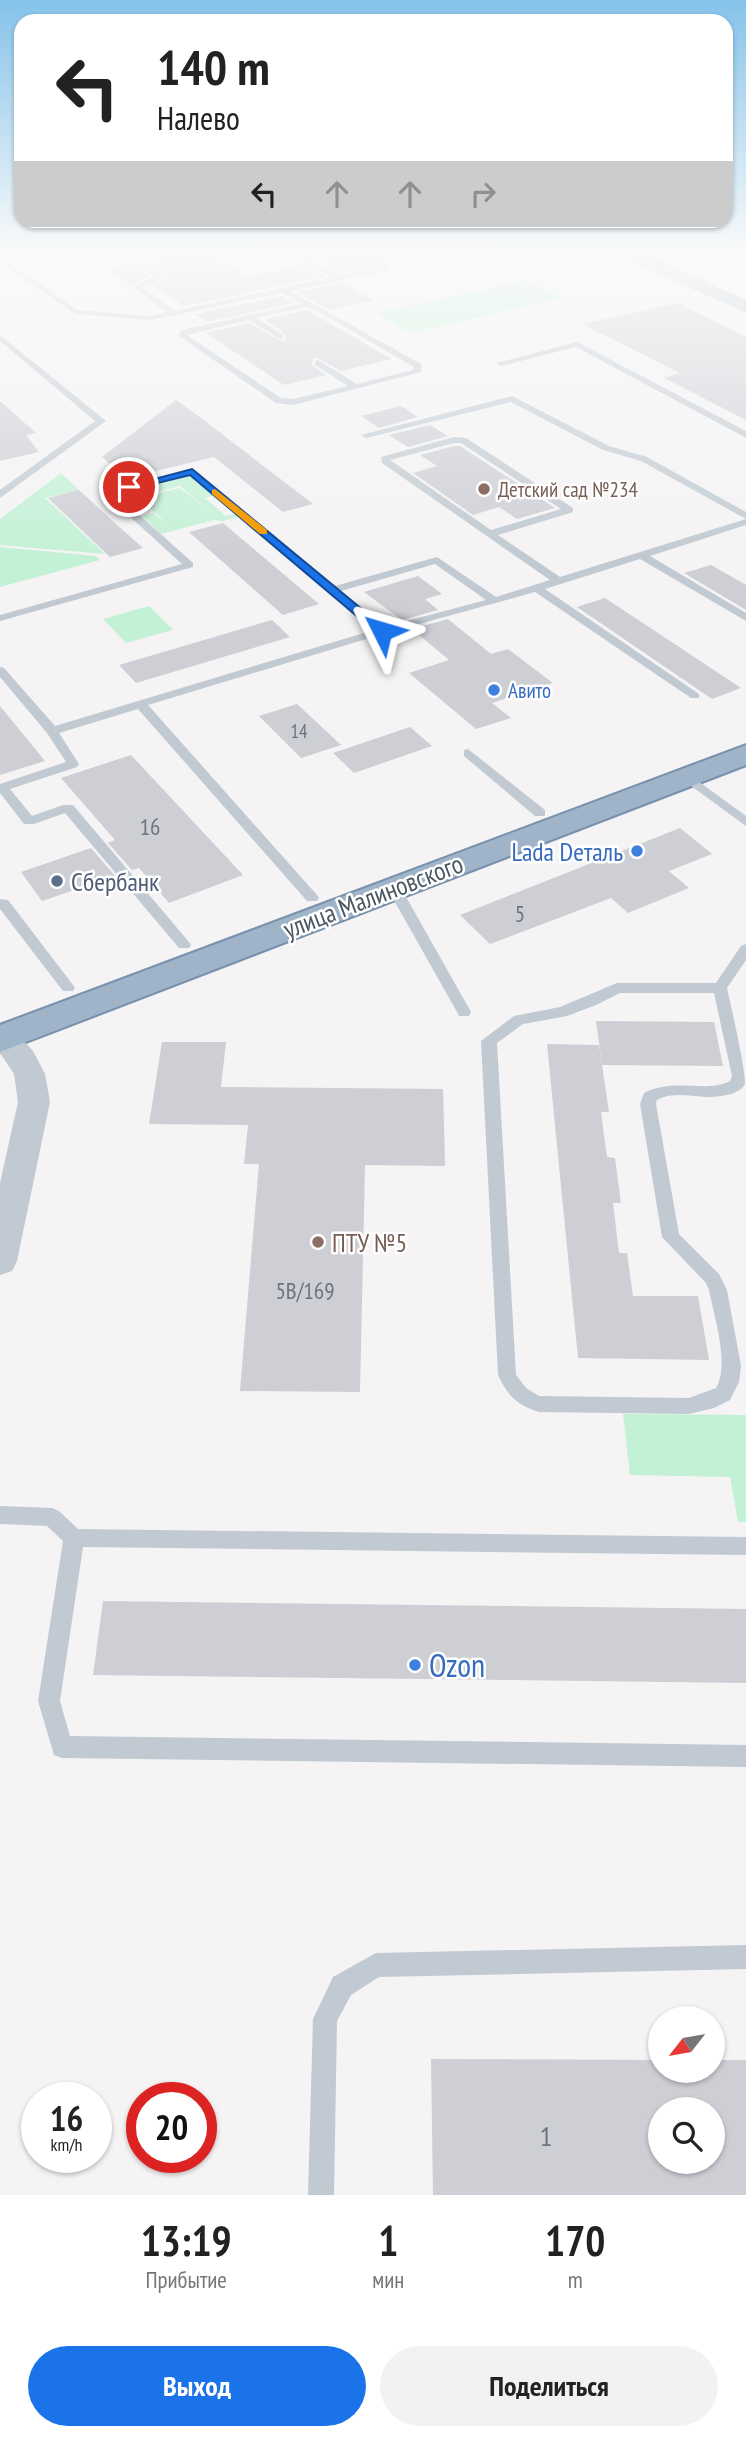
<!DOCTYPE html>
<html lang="ru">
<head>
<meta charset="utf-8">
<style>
	:root { --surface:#fff; --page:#f2f2f2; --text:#222; --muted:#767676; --accent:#1a73e8 }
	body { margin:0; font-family:"PT Sans Narrow",sans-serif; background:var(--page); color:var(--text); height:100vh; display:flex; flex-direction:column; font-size:26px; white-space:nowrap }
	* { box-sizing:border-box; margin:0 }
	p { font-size:23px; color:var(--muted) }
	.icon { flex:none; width:38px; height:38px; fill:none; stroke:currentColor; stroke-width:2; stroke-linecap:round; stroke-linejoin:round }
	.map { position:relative; height:2195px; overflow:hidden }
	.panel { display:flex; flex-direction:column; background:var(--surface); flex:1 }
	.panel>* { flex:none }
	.top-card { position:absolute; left:14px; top:14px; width:719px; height:214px; border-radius:21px; box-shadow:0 2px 5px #0004; background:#fff; color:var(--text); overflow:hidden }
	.needle { width:46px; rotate:239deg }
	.controls { position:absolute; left:648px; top:2006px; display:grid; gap:14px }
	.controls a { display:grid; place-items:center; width:77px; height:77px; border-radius:50%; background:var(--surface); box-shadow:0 2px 5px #0004; font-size:35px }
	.speed { position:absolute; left:21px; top:2082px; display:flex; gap:14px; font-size:35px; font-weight:700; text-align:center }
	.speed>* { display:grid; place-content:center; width:91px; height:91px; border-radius:50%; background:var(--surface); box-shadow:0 2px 5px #0004; line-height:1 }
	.speed small { font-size:18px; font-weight:400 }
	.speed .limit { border:10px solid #d22; background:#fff; color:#111 }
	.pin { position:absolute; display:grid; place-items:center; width:60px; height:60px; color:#fff; margin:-30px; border:4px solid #fff; border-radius:50%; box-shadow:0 2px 7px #0007 }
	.me { position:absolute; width:77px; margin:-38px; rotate:310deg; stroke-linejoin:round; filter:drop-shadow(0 0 5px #0008) }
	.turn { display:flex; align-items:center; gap:24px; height:147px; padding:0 28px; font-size:32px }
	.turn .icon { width:91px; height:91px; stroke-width:2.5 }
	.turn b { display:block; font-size:49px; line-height:60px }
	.lanes { display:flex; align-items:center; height:66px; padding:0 28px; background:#0003; justify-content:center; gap:35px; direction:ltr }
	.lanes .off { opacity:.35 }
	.eta { display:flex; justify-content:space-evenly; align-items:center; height:119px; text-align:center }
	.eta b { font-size:42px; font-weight:800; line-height:49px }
	.cta { display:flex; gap:14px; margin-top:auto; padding:14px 28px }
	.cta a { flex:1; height:80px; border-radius:42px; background:var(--accent); color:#fff; font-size:28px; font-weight:800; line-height:80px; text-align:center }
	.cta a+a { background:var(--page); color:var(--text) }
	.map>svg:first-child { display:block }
	.green { fill:#c3f1d5 }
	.building { fill:#cdcfd5; fill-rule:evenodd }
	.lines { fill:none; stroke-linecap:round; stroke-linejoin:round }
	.trunk-casing { stroke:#7690ad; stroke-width:4 }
	.service { fill:#c1cad2; fill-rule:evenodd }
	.minor { fill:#c1cad2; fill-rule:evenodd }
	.primary { fill:#b3c2d1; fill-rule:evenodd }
	.trunk { fill:#9fb4c9; fill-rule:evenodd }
	.route { fill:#1a73e8; stroke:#114b97; stroke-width:2 }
	.slow { fill:#f59e0b }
	.education-dot { fill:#8d6e63; stroke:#fff; stroke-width:2.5 }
	.shop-dot { fill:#3f7fe0; stroke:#fff; stroke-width:2.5 }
	.service-dot { fill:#5c6f8a; stroke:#fff; stroke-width:2.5 }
	.labels { text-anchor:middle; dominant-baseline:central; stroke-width:5; stroke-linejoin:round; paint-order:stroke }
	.far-number-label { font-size:19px; fill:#6b747e }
	.far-education-label { font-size:21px; fill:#785e54; stroke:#fff; text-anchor:start }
	.far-shop-label { font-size:21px; fill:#366cbe; stroke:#fff; text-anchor:start }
	.number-label { font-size:23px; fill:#6b747e }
	.shop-label { font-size:26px; fill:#366cbe; stroke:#fff; text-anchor:end }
	.service-label { font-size:26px; fill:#4e5e75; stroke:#fff; text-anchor:start }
	.street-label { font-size:26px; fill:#4a5661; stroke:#fff }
	.education-label { font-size:26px; fill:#785e54; stroke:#fff; text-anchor:start }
	.near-number-label { font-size:28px; fill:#6b747e }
	.near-shop-label { font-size:32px; fill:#366cbe; stroke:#fff; text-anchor:start }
</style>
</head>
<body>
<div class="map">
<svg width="746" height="2195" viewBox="0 0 746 2195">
	<rect width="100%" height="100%" fill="#f5f3f3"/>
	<g class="green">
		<path d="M 527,280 L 563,298 L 410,333 L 376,313 Z"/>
		<path d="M 61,473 L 79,490 L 45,498 L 105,554 L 0,545 L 0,519 Z"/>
		<path d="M 190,474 L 215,495 L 205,498 L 226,516 L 237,513 L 241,516 L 223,521 L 214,520 L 161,534 L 142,516 L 153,513 L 167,523 L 138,498 L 180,488 L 211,512 L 180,486 L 137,497 L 128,489 Z"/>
		<path d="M 0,547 L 96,556 L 100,560 L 0,587 Z"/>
		<path d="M 149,606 L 173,630 L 126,643 L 103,619 Z"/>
		<path d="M 623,1414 L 746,1415 L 746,1522 L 738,1522 L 730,1477 L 630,1475 Z"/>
	</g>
	<g class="building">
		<path d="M 200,250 L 206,250 L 248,276 L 304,265 L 325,276 L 184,306 L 152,286 L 163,280 L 165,274 L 146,261 Z"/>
		<path d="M 300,250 L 370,250 L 378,265 L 342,272 Z"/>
		<path d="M 131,264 L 149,276 L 132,286 L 106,269 Z"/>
		<path d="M 342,283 L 373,300 L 330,310 L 297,292 Z"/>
		<path d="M 282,296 L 294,303 L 207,322 L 195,314 Z"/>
		<path d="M 678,303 L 746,337 L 746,420 L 664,378 L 680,373 L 582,324 Z"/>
		<path d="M 307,310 L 391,359 L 341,371 L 317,358 L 313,359 L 312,365 L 326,375 L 284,385 L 206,333 L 249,323 L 283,342 L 286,339 L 284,333 L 264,319 Z"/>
		<path d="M 176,400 L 205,421 L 313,504 L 283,512 L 214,457 L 127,478 L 102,457 Z"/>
		<path d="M 0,401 L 36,433 L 26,435 L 39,452 L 0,461 Z"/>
		<path d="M 401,406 L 418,417 L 379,428 L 361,416 Z"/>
		<path d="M 430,425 L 448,436 L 408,447 L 389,435 Z"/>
		<path d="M 454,446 L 460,446 L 555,508 L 517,519 L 499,507 L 473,515 L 413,473 L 437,466 L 420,455 Z"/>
		<path d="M 79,490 L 116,524 L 143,548 L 110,557 L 48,498 Z"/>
		<path d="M 223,523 L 319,604 L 283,615 L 189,532 Z"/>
		<path d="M 711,565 L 746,585 L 746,610 L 684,573 Z"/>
		<path d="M 418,576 L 442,594 L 425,599 L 438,610 L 402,620 L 364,592 Z"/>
		<path d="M 605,598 L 741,688 L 712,699 L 577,607 Z"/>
		<path d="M 448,619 L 491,654 L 508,649 L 553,683 L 492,703 L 511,718 L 476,729 L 409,673 L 449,660 L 412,629 Z"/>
		<path d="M 272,620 L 290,637 L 136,683 L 119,665 Z"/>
		<path d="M 297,704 L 341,745 L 301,758 L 259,716 Z"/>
		<path d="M 0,706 L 23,734 L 45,761 L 0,775 Z"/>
		<path d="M 410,727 L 432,746 L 354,773 L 333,753 Z"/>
		<path d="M 131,755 L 243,875 L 169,903 L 139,868 L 132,870 L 108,843 L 115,840 L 61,778 Z"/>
		<path d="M 680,828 L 712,854 L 669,871 L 689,888 L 628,913 L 611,898 L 490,944 L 460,915 Z"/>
		<path d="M 91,848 L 115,876 L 42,901 L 21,872 Z"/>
		<path d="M 596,1021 L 714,1022 L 723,1066 L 602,1065 Z"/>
		<path d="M 162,1042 L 226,1042 L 221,1087 L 443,1089 L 445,1166 L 365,1165 L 360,1392 L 240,1391 L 259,1164 L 244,1164 L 248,1125 L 149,1124 Z"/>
		<path d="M 547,1044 L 599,1045 L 609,1112 L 601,1112 L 607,1157 L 615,1158 L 621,1203 L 613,1203 L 619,1253 L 627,1253 L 633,1296 L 698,1296 L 709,1360 L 578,1358 Z"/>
		<path d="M 103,1601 L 746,1609 L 746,1683 L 93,1675 Z"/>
		<path d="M 431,2059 L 660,2060 L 660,2070 L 712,2070 L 712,2060 L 746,2060 L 746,2195 L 433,2195 ZM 660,2109 L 712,2109 L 712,2161 L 660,2161 Z"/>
	</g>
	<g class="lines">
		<defs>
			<path id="trunk" d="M 746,745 L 746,765 L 0,1052 L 0,1025 Z"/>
		</defs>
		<use href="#trunk" class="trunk-casing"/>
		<g class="service">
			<path d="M 116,250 L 125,250 L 162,274 L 162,278 L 142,288 L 175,311 L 333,277 L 280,250 L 290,250 L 342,275 L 382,267 L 372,250 L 380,250 L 390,270 L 290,291 L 421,364 L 421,372 L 293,405 L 276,403 L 179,336 L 181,330 L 301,304 L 282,293 L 151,320 L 75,314 L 0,262 L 0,257 L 77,310 L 151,316 L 167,312 L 133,288 L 154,276 ZM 307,307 L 319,312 L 414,367 L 413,370 L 357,384 L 318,360 L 315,361 L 315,365 L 348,386 L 293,399 L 281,398 L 187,335 L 249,320 L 280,339 L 283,339 L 283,335 L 257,318 Z"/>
			<path d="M 694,250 L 707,250 L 652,266 L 648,264 Z"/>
			<path d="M 0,335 L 106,421 L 0,498 L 0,490 L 95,421 L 0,341 Z"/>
			<path d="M 577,342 L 746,431 L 746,438 L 576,347 L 501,366 L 497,363 Z"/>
			<path d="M 512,396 L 609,446 L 647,457 L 746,512 L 746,525 L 650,556 L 746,613 L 746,621 L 640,559 L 545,589 L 699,694 L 699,698 L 691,698 L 535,592 L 386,633 L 148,705 L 317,895 L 319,898 L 317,901 L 307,901 L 138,709 L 59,733 L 79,764 L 77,767 L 10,789 L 32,816 L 63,805 L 73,805 L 189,942 L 191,945 L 189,948 L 179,948 L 65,813 L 34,824 L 24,824 L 0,793 L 0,784 L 66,762 L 47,733 L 0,677 L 0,667 L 4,668 L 55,726 L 374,630 L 190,475 L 115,493 L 193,563 L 193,567 L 0,621 L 0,615 L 182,564 L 105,494 L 105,490 L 195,470 L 335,586 L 437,557 L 496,597 L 550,580 L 382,463 L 381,457 L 454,437 L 466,438 L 573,508 L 573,512 L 498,535 L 560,577 L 746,519 L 641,461 L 603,450 L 511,402 L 366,438 L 361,435 ZM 454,443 L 461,443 L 561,509 L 491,530 L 390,460 ZM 435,564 L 486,600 L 384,627 L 341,591 Z"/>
			<path d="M 468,749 L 545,810 L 545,816 L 535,816 L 464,756 L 464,750 Z"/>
			<path d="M 687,773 L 746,816 L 746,826 L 683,780 L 683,774 Z"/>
			<path d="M 394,884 L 401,888 L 471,1012 L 469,1016 L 459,1016 L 457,1012 L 387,888 Z"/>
			<path d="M 0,899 L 8,900 L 73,985 L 75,988 L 73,991 L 63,991 L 0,909 Z"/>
			<path d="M 746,944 L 746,960 L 727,988 C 731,1006 746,1071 745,1084 C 739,1096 716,1097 705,1097 C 688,1096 672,1092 657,1100 L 656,1104 L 679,1234 L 719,1274 L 727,1290 L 741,1366 L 739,1382 L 730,1400 L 714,1408 L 689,1414 L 539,1412 C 517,1405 508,1396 498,1375 L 481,1041 L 514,1016 L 560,1007 L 617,983 L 716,983 L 741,946 ZM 620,993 L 714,993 L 732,1076 L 730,1081 C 704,1094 676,1077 644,1093 L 640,1104 L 662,1237 L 706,1283 L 709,1290 C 714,1316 730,1365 716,1388 L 689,1398 L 539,1396 L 526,1388 L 516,1375 L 497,1043 L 523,1024 L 567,1016 L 596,1005 Z"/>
			<path d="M 0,1506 L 52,1508 L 59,1511 L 78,1529 L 746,1537 L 746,1555 L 83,1547 L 60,1701 L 70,1736 L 746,1745 L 746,1767 L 62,1758 L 54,1755 L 38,1701 L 63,1541 L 47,1526 L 0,1524 Z"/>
			<path d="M 746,1945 L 746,1969 L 379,1977 L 351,1995 L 337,2021 L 334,2195 L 308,2195 L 313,2019 L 333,1977 L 376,1953 Z"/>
		</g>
		<path class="minor" d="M 3,1028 L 14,1031 L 33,1051 L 45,1074 L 50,1102 L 17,1261 L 12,1271 L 0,1275 L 0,1183 L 18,1102 L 14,1074 L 0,1053 L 0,1029 Z"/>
		<path class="primary" d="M 612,250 L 636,250 L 746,300 L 746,313 L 615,254 Z"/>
		<use href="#trunk" class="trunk"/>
	</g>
	<linearGradient id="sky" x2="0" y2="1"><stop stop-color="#85c3ea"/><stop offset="0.45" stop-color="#fafafa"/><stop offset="1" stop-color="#fafafa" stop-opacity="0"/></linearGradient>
	<rect width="746" height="558" fill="url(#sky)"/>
	<path class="route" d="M 192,469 L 386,629 L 386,634 L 378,634 L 190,475 L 129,490 L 124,487 Z"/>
	<path class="slow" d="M 215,489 L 267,530 L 267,534 L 260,534 L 212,494 L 212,490 Z"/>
	<g class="education-dot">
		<circle cx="484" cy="489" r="7"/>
		<circle cx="318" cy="1242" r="7"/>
	</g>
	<g class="shop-dot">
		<circle cx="494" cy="690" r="7"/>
		<circle cx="637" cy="851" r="7"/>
		<circle cx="415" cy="1665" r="7"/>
	</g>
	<circle class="service-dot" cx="57" cy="881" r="7"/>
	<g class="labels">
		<g class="far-number-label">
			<text x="299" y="731">14</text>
		</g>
		<g class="far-education-label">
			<text x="498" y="489">Детский сад №234</text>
		</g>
		<g class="far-shop-label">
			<text x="508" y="690">Авито</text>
		</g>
		<g class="number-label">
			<text x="150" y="826">16</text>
			<text x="520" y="913">5</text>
			<text x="305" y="1290">5В/169</text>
		</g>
		<g class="shop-label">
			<text x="623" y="851">Lada Dеталь</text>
		</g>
		<g class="service-label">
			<text x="71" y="881">Сбербанк</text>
		</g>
		<g class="street-label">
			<text transform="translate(373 896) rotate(-21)">улица Малиновского</text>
		</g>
		<g class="education-label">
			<text x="332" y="1242">ПТУ №5</text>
		</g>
		<g class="near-number-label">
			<text x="546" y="2135">1</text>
		</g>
		<g class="near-shop-label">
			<text x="429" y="1665">Ozon</text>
		</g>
	</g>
</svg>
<div class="controls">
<a><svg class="needle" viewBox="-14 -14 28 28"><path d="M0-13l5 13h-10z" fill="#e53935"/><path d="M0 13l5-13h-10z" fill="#767676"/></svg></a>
<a><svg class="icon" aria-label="search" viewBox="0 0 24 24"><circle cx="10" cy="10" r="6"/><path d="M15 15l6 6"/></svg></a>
</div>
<div class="speed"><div>16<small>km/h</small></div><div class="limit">20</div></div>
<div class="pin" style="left:129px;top:487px;background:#d93025"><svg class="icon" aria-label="arrive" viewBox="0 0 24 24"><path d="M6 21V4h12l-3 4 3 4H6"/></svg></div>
<svg class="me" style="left:382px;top:631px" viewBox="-20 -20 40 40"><path d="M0-17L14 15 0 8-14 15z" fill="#1a73e8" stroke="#fff" stroke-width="4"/></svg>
<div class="top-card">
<div class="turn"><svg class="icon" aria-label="left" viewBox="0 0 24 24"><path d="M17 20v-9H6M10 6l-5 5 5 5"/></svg><div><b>140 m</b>Налево</div></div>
<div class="lanes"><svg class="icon" aria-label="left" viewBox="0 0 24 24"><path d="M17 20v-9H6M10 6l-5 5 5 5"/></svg><svg class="icon off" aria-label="ahead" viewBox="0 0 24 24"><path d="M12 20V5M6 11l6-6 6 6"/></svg><svg class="icon off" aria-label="ahead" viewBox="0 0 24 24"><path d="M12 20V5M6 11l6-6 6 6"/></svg><svg class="icon off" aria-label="right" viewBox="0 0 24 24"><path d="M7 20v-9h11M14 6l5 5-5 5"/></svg></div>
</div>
</div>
<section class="panel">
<div class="eta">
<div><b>13:19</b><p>Прибытие</p></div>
<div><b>1</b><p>мин</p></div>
<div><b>170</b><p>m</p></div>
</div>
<div class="cta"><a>Выход</a><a>Поделиться</a></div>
</section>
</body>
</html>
